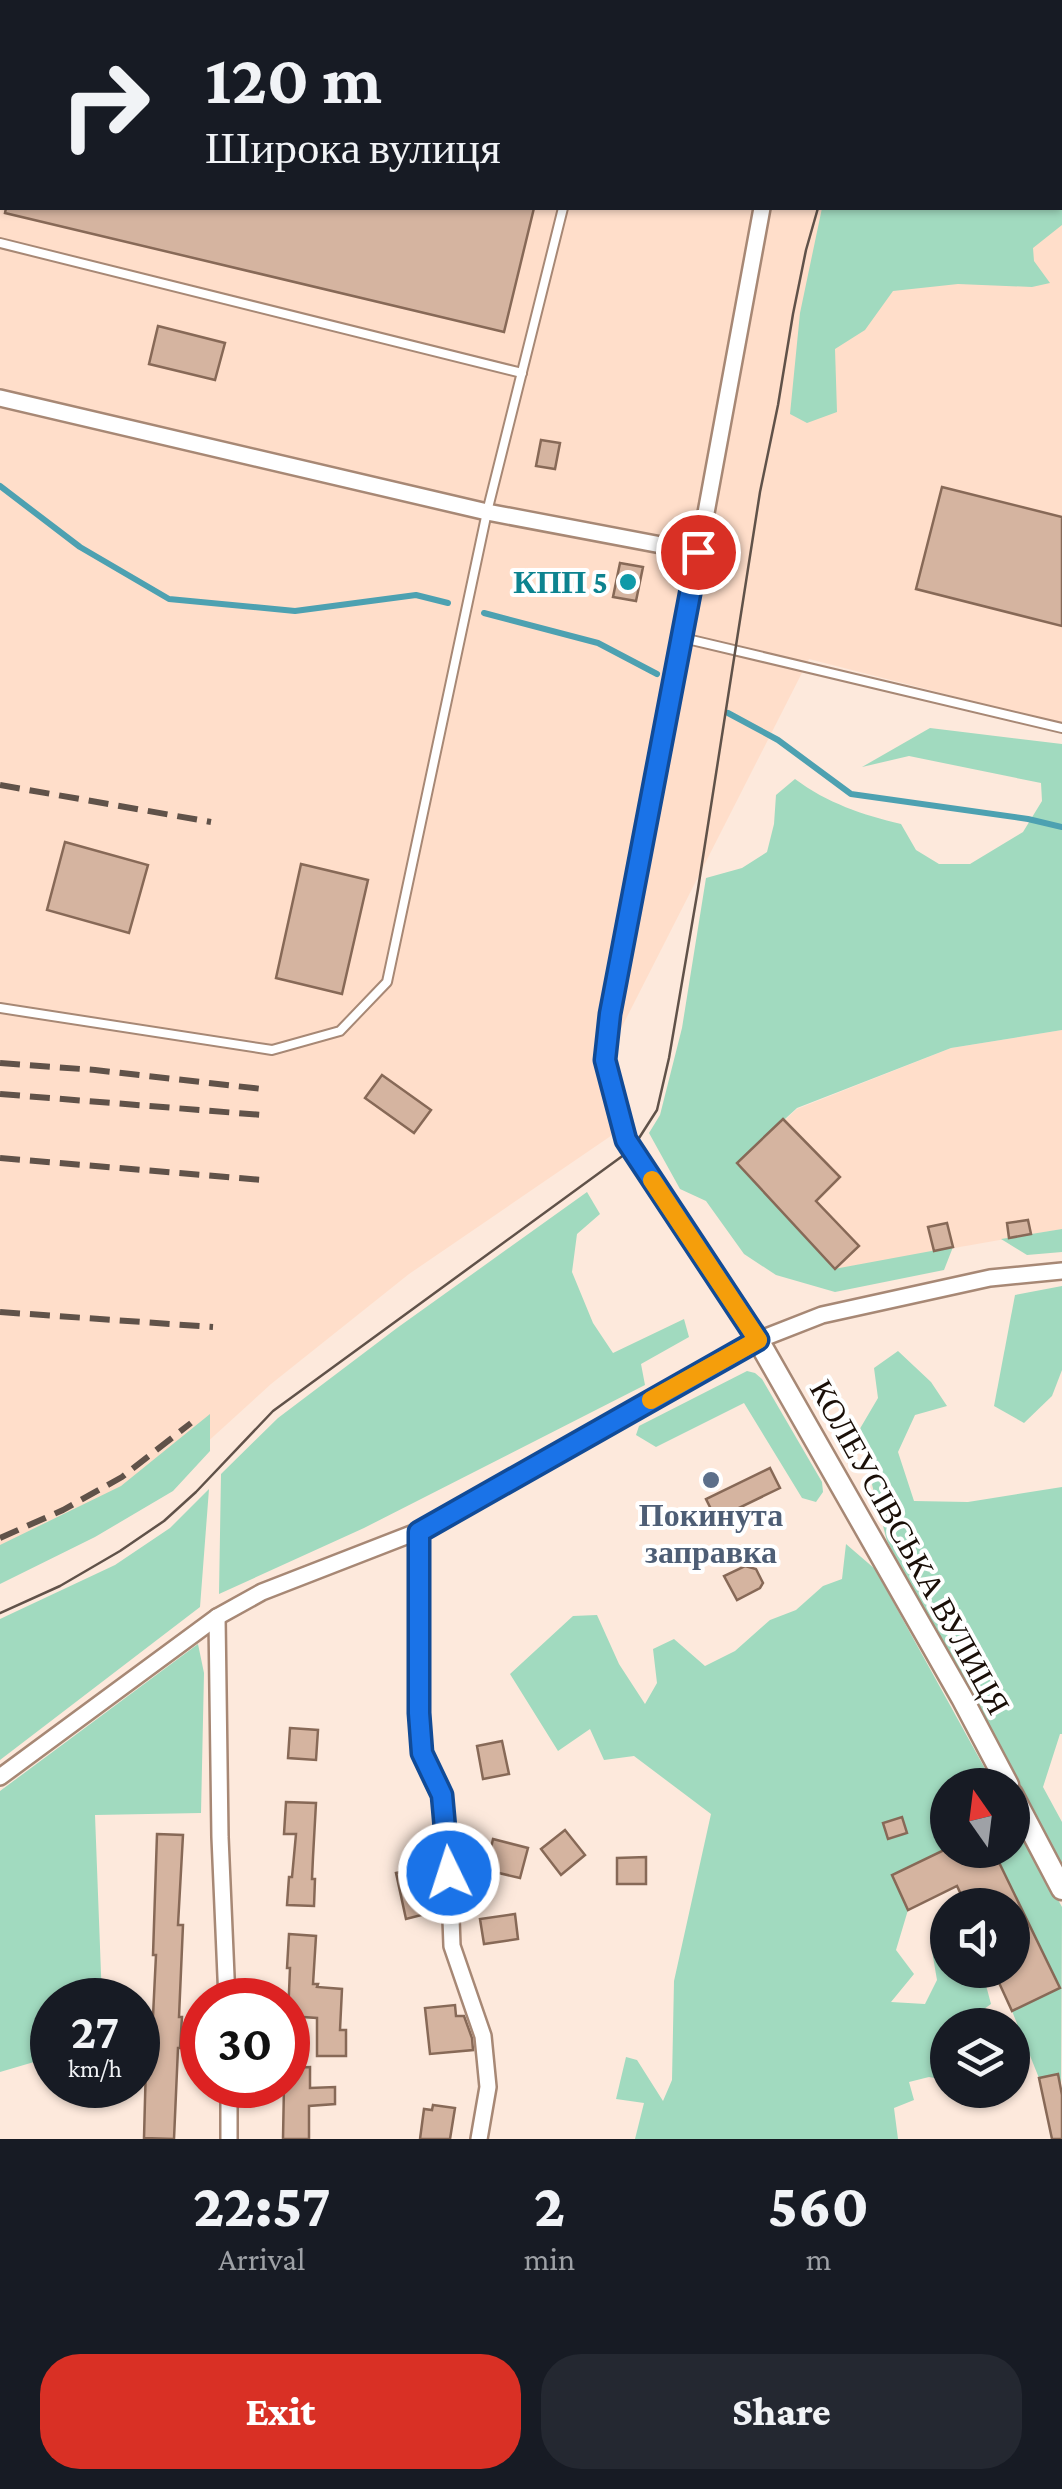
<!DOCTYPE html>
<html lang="en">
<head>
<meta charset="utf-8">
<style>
	:root { --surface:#171b24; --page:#242831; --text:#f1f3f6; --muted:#9ea1a6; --accent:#d93025 }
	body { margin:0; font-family:"Crimson Pro",serif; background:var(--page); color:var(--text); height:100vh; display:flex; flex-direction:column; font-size:38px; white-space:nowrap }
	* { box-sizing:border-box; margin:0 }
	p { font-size:32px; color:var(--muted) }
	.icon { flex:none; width:55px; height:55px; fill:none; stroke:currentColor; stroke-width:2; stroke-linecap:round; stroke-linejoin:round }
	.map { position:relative; height:2139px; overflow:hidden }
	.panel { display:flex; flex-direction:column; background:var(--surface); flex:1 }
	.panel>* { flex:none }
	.guide { position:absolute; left:0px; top:0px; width:1062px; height:210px; box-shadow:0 2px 8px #0004; background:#171b24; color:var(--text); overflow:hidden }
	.needle { width:65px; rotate:346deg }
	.tools { position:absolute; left:930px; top:1768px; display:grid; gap:20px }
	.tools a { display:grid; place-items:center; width:100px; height:100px; border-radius:50%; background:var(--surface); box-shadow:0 2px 8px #0004; font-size:50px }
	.speed { position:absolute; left:30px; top:1978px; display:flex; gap:20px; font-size:50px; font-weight:700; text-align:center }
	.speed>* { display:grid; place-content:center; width:130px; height:130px; border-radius:50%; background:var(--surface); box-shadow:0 2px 8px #0004; line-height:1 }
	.speed small { font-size:25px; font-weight:400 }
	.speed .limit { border:15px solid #d22; background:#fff; color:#111 }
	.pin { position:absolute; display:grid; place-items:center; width:85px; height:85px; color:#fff; margin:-42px; border:5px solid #fff; border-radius:50%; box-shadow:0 2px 10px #0007 }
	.me { position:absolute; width:110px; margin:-55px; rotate:356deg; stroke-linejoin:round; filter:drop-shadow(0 0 8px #0008) }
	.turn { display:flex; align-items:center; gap:35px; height:210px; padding:0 40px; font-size:45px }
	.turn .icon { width:130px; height:130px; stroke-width:2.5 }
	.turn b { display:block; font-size:70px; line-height:85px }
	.eta { display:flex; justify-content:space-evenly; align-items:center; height:170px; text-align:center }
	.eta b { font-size:60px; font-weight:800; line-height:70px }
	.cta { display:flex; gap:20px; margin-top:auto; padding:20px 40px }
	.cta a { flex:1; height:115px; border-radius:40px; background:var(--accent); color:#fff; font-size:40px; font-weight:800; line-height:115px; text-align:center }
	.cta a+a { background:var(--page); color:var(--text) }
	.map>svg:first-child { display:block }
	.built { fill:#ffdeca; fill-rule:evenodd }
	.green { fill:#a1dabf }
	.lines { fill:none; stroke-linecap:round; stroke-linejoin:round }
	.stream { stroke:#4da1b1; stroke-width:6 }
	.building { fill:#d5b4a0; stroke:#876957; stroke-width:2.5 }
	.service-casing { stroke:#a78875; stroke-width:12 }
	.minor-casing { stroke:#a78875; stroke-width:20 }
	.tertiary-casing { stroke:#a78875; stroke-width:25 }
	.service { stroke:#fff; stroke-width:8 }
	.minor { stroke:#fff; stroke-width:15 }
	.tertiary { stroke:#fff; stroke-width:20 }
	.tram { stroke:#605249; stroke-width:2.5 }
	.rail { stroke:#605249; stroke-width:6; stroke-dasharray:20 10; stroke-linecap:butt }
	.route-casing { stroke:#114b97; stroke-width:25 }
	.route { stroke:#1a73e8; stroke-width:18 }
	.slow { stroke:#f59e0b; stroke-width:18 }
	.culture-dot { fill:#0f9aa8; stroke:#fff; stroke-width:4 }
	.service-dot { fill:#5c6f8a; stroke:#fff; stroke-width:4 }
	.labels { text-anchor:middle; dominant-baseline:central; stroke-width:8; stroke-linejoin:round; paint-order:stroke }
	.culture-label { font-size:32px; font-weight:bold; fill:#0d838f; stroke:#fff; text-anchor:end }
	.service-label { font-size:32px; font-weight:bold; fill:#4e5e75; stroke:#fff }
	.street-label { font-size:32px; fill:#1a0f08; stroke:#fff }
</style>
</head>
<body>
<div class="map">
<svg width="1062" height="2139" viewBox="0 0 1062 2139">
	<rect width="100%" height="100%" fill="#fde9dc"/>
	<g class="built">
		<path d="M 0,0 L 1062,0 L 1062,724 L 809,659 L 605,1060 L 621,1129 L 409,1274 L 271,1384 L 149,1495 L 0,1561 ZM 2,2 L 1060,2 L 1060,208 L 2,208 Z"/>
		<path d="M 1062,1030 L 1062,1229 L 835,1269 L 737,1163 L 797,1109 L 951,1048 Z"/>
	</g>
	<g class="green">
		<path d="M 1060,143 L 1062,143 L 1062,225 L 1033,248 L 1034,261 L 1050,283 L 1032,287 L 958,284 L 893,291 L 865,330 L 835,349 L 837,412 L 807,423 L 790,414 L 800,313 L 822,208 L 1060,208 Z"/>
		<path d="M 930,728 L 1062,744 L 1062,1030 L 951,1048 L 797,1108 L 737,1163 L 834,1269 L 953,1247 L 944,1270 L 835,1292 L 776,1275 L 744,1254 L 706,1201 L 680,1189 L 649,1133 L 660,1115 L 682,1028 L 706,878 L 742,868 L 767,852 L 774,824 L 776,795 L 795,779 C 827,803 863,815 901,824 L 916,850 L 939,864 L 970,864 L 1023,832 L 1042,801 L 1041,783 L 909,756 L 862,767 Z"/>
		<path d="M 587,1192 L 600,1214 L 577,1234 L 572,1272 L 593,1323 L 613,1353 L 684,1319 L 689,1337 L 641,1364 L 645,1385 L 364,1528 L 219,1594 L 221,1474 L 278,1418 L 397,1328 Z"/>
		<path d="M 1062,1229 L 1062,1252 L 1027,1255 L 1001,1239 Z"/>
		<path d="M 1062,1286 L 1062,1370 L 1052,1396 L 1024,1423 L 994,1406 L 1015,1295 Z"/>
		<path d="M 898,1351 L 931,1382 L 947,1406 L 915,1415 L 898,1452 L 914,1501 L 968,1502 L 1062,1487 L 1062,1734 L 1060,1734 L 1043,1787 L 1062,1822 L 1062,1865 L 887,1541 L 858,1432 L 878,1398 L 874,1368 Z"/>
		<path d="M 747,1371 L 755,1373 L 762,1379 L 822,1482 L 823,1492 L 816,1502 L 802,1498 L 744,1403 L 656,1447 L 636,1435 L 639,1426 Z"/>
		<path d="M 210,1414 L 210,1451 L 173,1491 L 95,1537 L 0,1584 L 0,1545 L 121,1486 Z"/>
		<path d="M 209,1489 L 200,1607 L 0,1760 L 0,1619 L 115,1565 L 170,1528 Z"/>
		<path d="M 846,1544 L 875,1569 L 994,1785 L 948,1785 L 947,1848 L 892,1875 L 908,1910 L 896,1950 L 914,1974 L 891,2002 L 925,2004 L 937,1980 L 932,1951 L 947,1953 L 948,1970 L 978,1970 L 983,1974 L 991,2004 L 962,2025 L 948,2025 L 947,2039 L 934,2053 L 947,2074 L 947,2080 L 929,2077 L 909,2082 L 914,2100 L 894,2108 L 898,2139 L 635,2139 L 644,2103 L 616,2099 L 626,2057 L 637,2060 L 663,2101 L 672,2080 L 674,1981 L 711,1814 L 634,1756 L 604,1760 L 590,1729 L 558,1751 L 510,1674 L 573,1616 L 597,1615 L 619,1664 L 645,1704 L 657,1683 L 653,1649 L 674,1639 L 705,1666 L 735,1651 L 770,1620 L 796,1610 L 823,1586 L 842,1579 Z"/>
		<path d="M 198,1644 L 204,1673 L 201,1813 L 95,1815 L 102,2000 L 52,2000 L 52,2061 L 34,2062 L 0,2072 L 0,1791 Z"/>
		<path d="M 1013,1818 L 1062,1907 L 1061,2090 L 1057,2074 L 1039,2078 L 1012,2011 L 1060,1987 L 993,1850 L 1012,1850 Z"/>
	</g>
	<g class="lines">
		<g class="stream">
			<path d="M 0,486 L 80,547 L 169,599 L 295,611 L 416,595 L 448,603"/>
			<path d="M 484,613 L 598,643 L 657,674"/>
			<path d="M 728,713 L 778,740 L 851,794 L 1028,819 L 1062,827"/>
		</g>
	</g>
	<g class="building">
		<path d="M 6,208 L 534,208 L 504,332 L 5,213 Z"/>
		<path d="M 158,326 L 225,343 L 215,380 L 149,364 Z"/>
		<path d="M 541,440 L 560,443 L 555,469 L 536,466 Z"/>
		<path d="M 942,487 L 1062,517 L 1062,626 L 916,589 Z"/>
		<path d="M 620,563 L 643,567 L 636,601 L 613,597 Z"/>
		<path d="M 65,842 L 148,865 L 129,933 L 47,910 Z"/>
		<path d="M 301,864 L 368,880 L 342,994 L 276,978 Z"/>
		<path d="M 382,1075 L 431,1110 L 414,1133 L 365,1098 Z"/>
		<path d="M 783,1119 L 840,1177 L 816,1201 L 859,1246 L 835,1269 L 737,1163 Z"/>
		<path d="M 1028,1220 L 1031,1234 L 1009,1238 L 1007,1223 Z"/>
		<path d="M 947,1223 L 953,1247 L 934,1251 L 928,1227 Z"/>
		<path d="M 770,1468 L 780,1488 L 716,1519 L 706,1499 Z"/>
		<path d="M 745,1566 L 756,1569 L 763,1583 L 760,1588 L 737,1600 L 724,1576 Z"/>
		<path d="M 290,1728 L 318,1730 L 316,1760 L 288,1758 Z"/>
		<path d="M 502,1741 L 509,1774 L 483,1779 L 477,1746 Z"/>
		<path d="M 286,1802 L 316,1803 L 313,1857 L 312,1879 L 315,1879 L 314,1906 L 287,1905 L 289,1877 L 292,1877 L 296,1834 L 284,1834 Z"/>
		<path d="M 902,1817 L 907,1833 L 888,1839 L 883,1823 Z"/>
		<path d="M 565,1830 L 585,1855 L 561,1875 L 541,1849 Z"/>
		<path d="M 157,1834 L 183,1835 L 178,1925 L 183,1925 L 179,2017 L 182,2017 L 180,2048 L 178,2048 L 174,2139 L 144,2138 L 146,2062 L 149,2063 L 151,2016 L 153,2016 L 156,1955 L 153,1955 Z"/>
		<path d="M 493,1839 L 528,1848 L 520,1878 L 486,1870 Z"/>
		<path d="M 944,1850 L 993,1850 L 1060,1988 L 1012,2011 L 995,1974 L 1004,1970 L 1012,1970 L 1012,1905 L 966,1905 L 957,1886 L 908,1910 L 892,1875 Z"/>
		<path d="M 646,1857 L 646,1884 L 617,1884 L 617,1858 Z"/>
		<path d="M 423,1867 L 433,1912 L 406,1919 L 396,1873 Z"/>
		<path d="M 515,1914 L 518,1939 L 484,1944 L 480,1919 Z"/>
		<path d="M 289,1934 L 316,1936 L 313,1984 L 318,1984 L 317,1987 L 342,1989 L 340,2030 L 346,2030 L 346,2056 L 317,2056 L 317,2018 L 288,2016 L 290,1968 L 287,1968 Z"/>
		<path d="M 455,2005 L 456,2016 L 464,2016 L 472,2038 L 473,2050 L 430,2054 L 425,2008 Z"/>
		<path d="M 310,2067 L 310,2088 L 335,2087 L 335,2104 L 309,2106 L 309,2139 L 283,2139 L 284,2085 L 288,2085 L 288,2068 Z"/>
		<path d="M 1058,2074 L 1062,2095 L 1062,2139 L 1052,2139 L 1039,2078 Z"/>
		<path d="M 433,2105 L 455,2108 L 450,2139 L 420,2139 L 424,2109 L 432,2110 Z"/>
	</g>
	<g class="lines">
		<defs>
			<g id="service">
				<path d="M 614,2 L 615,0"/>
				<path d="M 0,243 L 522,373"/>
				<path d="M 683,638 L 1062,728"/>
				<path d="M 0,1008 L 272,1050 L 340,1031 L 387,982 L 487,512 L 563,208"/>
			</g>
			<g id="minor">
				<path d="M 863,2 L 865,0"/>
				<path d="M 0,398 L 487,512 L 698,552"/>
				<path d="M 758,1340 L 627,1140 L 605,1061 L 610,1014 L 683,638 L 762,208"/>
				<path d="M 419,1531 L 419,1713 L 421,1753 L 442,1795 L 448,1836 L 452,1946 L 483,2036 L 488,2087 L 479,2139"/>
				<path d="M 217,1617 L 220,1837 L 227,2000"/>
				<path d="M 0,1777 L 217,1617 L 262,1592 L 419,1531 L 758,1340 L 822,1315 L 990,1278 L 1062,1271"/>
				<path d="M 229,2139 L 229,2085"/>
			</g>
			<g id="tertiary">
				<path d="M 758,1340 L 962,1698 L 1008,1785"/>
				<path d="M 1012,1794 L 1062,1889"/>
			</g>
		</defs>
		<use href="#service" class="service-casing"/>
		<use href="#minor" class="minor-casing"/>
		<use href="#tertiary" class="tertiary-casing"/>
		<use href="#service" class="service"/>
		<use href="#minor" class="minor"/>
		<use href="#tertiary" class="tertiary"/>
		<g class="tram">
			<path d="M 938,2 L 940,0"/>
			<path d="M 0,1613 L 60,1586 L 120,1551 L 164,1521 L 196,1492 L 273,1411 L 632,1149 L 657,1110 L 669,1058 L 698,889 L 760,492 L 778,405 L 793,314 L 806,250 L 818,208"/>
		</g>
		<g class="rail">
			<path d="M 0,785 L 211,822"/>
			<path d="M 0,1063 L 95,1070 L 262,1089"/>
			<path d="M 0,1094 L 262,1115"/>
			<path d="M 0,1158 L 263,1180"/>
			<path d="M 0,1312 L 213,1327"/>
			<path d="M 0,1538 L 63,1510 L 122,1477 L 191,1423"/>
		</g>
	</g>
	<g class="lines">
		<defs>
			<path id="route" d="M 449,1873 L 442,1795 L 422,1753 L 419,1713 L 419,1532 L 758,1340 L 626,1140 L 605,1060 L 610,1014 L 698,552"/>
		</defs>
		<use href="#route" class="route-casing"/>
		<use href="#route" class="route"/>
		<path class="slow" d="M 651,1400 L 758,1340 L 652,1180"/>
	</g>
	<circle class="culture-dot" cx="628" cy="582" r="10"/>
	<circle class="service-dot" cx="711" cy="1480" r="10"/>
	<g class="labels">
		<g class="culture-label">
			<text x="608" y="582">КПП 5</text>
		</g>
		<g class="service-label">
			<text x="711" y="1515">Покинута<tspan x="711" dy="37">заправка</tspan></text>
		</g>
		<g class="street-label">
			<text transform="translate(910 1547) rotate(61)">КОЛЕУСІВСЬКА ВУЛИЦЯ</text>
		</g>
	</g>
</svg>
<div class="tools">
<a><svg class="needle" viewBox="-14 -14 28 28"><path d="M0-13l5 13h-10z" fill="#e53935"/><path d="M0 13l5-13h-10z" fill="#9ea1a6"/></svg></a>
<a><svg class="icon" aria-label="sound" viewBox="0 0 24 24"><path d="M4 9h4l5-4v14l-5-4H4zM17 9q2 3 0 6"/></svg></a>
<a><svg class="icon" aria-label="layers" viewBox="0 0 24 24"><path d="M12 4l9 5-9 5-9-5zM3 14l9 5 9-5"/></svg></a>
</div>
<div class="speed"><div>27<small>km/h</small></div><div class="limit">30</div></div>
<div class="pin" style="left:698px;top:552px;background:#d93025"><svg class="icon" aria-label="arrive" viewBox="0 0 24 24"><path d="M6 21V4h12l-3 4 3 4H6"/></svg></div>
<svg class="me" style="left:449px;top:1873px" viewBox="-20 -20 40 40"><circle r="17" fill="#1a73e8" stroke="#fff" stroke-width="3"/><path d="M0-11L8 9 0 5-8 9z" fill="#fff"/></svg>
<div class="guide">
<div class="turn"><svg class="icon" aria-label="right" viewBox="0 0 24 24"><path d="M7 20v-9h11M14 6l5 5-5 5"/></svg><div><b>120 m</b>Широка вулиця</div></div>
</div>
</div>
<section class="panel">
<div class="eta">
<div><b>22:57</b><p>Arrival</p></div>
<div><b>2</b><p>min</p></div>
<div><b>560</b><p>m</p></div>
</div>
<div class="cta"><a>Exit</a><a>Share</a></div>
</section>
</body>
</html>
